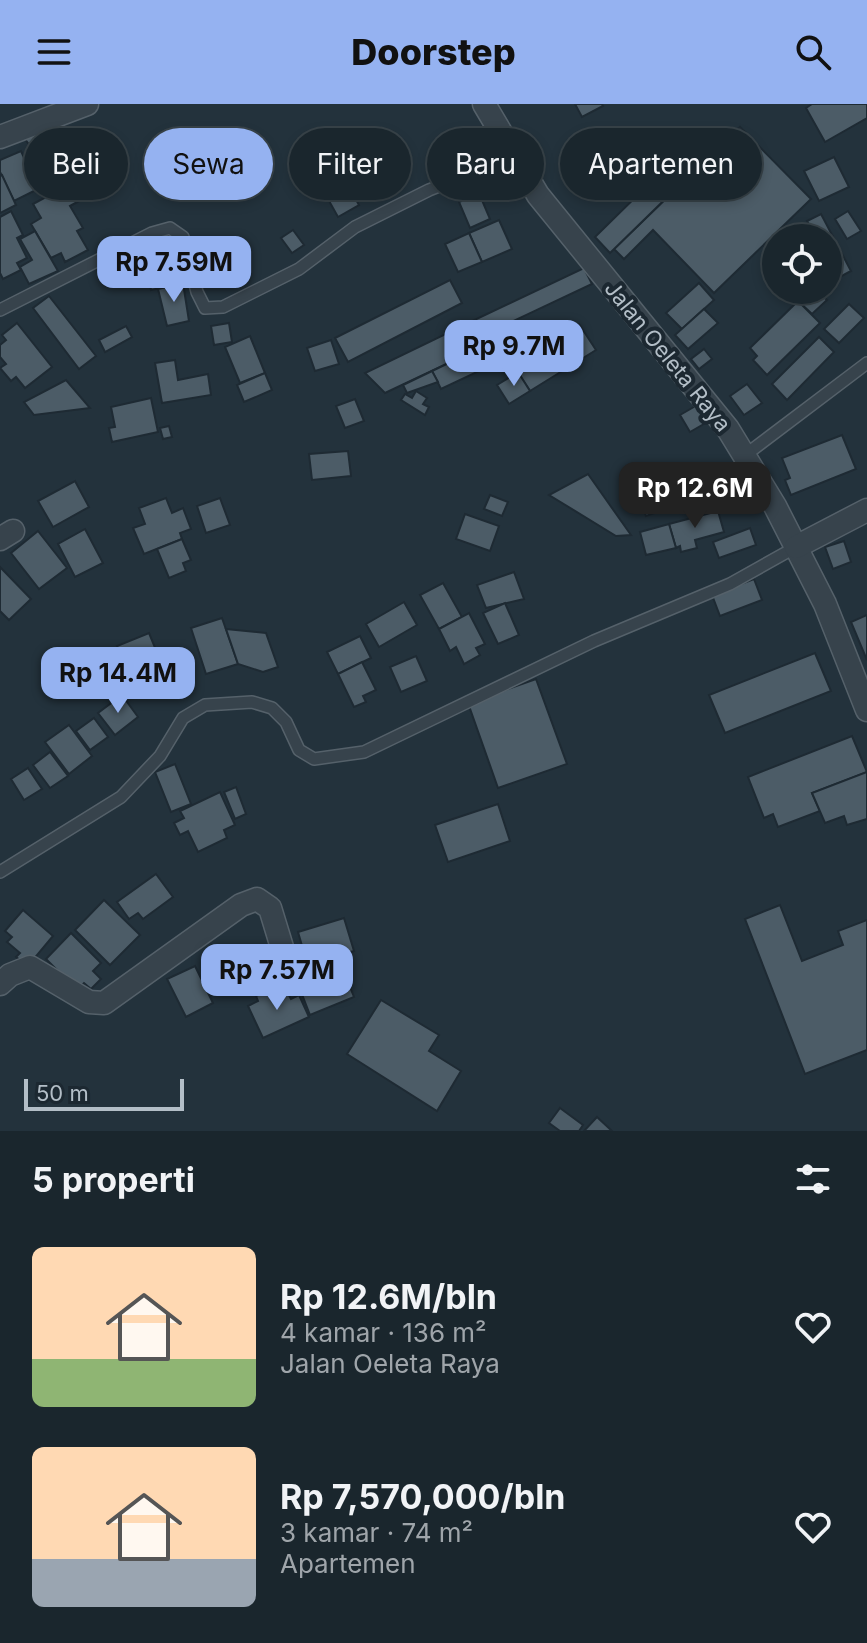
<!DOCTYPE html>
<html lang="id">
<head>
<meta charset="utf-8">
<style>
  :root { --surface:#1a262d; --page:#273239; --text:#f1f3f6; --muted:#9fa5aa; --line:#384349; --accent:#95b2f1 }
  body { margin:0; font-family:Inter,sans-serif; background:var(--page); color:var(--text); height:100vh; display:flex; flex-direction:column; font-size:30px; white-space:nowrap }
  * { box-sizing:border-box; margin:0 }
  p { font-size:26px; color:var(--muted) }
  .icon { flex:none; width:44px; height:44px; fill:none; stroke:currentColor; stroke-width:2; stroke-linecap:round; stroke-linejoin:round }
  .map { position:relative; height:1027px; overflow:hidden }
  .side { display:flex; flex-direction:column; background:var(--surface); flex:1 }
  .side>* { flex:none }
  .top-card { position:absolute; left:24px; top:24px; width:820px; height:72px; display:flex; gap:16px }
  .tools { position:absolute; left:762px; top:120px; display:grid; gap:16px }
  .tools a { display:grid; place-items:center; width:80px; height:80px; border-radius:50%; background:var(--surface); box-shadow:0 4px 12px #0003,0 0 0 2px var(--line); font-size:40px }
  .scale { position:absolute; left:24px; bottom:20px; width:160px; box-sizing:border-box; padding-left:8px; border:4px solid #b3bec7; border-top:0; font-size:22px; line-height:28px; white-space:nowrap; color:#b3bec7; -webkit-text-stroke:6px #1c2831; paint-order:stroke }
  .price { position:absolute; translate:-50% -68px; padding:0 18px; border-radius:16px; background:var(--accent); color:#111; font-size:26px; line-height:52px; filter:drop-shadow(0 2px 4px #0008) }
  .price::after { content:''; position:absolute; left:50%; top:48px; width:24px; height:18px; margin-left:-12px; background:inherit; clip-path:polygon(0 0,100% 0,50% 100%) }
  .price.selected { background:#222; color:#fff }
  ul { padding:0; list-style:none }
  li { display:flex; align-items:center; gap:24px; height:200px; padding:0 32px }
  li span { display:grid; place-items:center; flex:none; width:224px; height:160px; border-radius:12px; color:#555 }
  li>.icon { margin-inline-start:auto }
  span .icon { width:96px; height:96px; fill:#fffc; stroke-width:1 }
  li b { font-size:34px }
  h2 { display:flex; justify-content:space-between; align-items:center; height:96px; padding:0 32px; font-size:34px }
  .pill { padding:0 28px; border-radius:36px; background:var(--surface); box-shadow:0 4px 12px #0003,0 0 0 2px var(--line); font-size:28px; line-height:72px }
  .pill.selected { background:var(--accent); color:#111 }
  header { display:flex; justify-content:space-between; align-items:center; height:104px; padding:0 32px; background:var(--accent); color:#111; font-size:36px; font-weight:800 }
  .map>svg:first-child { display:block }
  .building { fill:#4c5c67; stroke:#1e2a33; stroke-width:2 }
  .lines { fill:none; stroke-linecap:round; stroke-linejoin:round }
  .lane-casing { stroke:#55616a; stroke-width:14 }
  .street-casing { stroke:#55616a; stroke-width:25 }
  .lane { stroke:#37434c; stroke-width:11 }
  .street { stroke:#37434c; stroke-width:22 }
  .labels { text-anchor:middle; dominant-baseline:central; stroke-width:8; stroke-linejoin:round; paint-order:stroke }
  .street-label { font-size:22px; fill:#b3bec7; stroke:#1c2831 }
</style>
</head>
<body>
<header><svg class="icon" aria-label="menu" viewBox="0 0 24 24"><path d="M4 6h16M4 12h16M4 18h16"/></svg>Doorstep<svg class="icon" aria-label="search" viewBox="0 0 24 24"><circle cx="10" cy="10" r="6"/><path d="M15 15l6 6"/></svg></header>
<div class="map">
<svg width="867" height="1027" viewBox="0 0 867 1027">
  <rect width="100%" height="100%" fill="#23323c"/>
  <g class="building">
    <polygon points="575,0 602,0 603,2 582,13"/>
    <polygon points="812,0 867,0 867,14 825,38 806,4"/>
    <polygon points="43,21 81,69 63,83 24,34"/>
    <polygon points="740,23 811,95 714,189 653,126 624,155 614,145"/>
    <polygon points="663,35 694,67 610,149 595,133 654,75 638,59"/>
    <polygon points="21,47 38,85 14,97 0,68 0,56"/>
    <polygon points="834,53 849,83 819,97 804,67"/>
    <polygon points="340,67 359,101 338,113 319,79"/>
    <polygon points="501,67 508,82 481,94 474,79"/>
    <polygon points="2,71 16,101 0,109 0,72"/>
    <polygon points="83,73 92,90 70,102 83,124 77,127 88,146 65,158 61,149 51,154 31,120 41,114 33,100"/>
    <polygon points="479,89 490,115 470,124 459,98"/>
    <polygon points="11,107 23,131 17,134 27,154 17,159 21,166 3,175 0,169 0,113"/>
    <polygon points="848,107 861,127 847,135 835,115"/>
    <polygon points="821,110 851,167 838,174 828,156 828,134 817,134 807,117"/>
    <polygon points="499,116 512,145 482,158 469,129"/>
    <polygon points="293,126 304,141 292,149 281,134"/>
    <polygon points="35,127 58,167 29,180 20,163 32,156 20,135"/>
    <polygon points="469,129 482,158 458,168 445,140"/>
    <polygon points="175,144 183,179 151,186 143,152"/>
    <polygon points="584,164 592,180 475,235 468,219"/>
    <polygon points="450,176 462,199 348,258 335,234"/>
    <polygon points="183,179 189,217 167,222 158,185"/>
    <polygon points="699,179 714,196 682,225 666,209"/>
    <polygon points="809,186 817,186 827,196 812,210 798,197"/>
    <polygon points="49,192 96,252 79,265 33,204"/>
    <polygon points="798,197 820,219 767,271 753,256 757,252 750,244"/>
    <polygon points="849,200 864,214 839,239 824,225"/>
    <polygon points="704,205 718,219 688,245 675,231"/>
    <polygon points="17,219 52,263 25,284 16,273 11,277 0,264 6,260 0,253 0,241 6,236 2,231"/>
    <polygon points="229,219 232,238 214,241 211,222"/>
    <polygon points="579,220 596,246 530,287 513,261"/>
    <polygon points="126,222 132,233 105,248 99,236"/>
    <polygon points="460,223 472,248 385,289 365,269"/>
    <polygon points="250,232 265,269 240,279 225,243"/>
    <polygon points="503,233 511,252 441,285 432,267"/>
    <polygon points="819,233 834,248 787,296 772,280"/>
    <polygon points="331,236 339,260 315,267 307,244"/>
    <polygon points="704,245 712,255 699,265 691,255"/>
    <polygon points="175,256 178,276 208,270 211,291 162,299 155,259"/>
    <polygon points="432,267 438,278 407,289 403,281"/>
    <polygon points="518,268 530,287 509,300 497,281"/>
    <polygon points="265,269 272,286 244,298 237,281"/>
    <polygon points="66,276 90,304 34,311 24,298"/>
    <polygon points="747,280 762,299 744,311 730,292"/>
    <polygon points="416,287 427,294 423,300 429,303 425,311 401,296 405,290 412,294"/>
    <polygon points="151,294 158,328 112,338 109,324 115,323 111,303"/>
    <polygon points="355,295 364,317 345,324 336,302"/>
    <polygon points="699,300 709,317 690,328 680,311"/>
    <polygon points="169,322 172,333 163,335 160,324"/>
    <polygon points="842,331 856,365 791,391 785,376 790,374 782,354"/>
    <polygon points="348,347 351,372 312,376 309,350"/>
    <polygon points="676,365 688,397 646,412 634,380"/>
    <polygon points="588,370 631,431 616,432 549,391"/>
    <polygon points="75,377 89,403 53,423 38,397"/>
    <polygon points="490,391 508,398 502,412 484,405"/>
    <polygon points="166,394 172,409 183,404 191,425 180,429 182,435 144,450 133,424 145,420 139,404"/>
    <polygon points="220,394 230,421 206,429 197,402"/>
    <polygon points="718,407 724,428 695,436 697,444 681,448 680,442 676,444 669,420"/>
    <polygon points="465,410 499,422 490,447 456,435"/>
    <polygon points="669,420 676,444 646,451 640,428"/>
    <polygon points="750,424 756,441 719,454 713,438"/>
    <polygon points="85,425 103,459 75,473 58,440"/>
    <polygon points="38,427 67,464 39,485 11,449"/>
    <polygon points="182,435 191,456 183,459 186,467 169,474 157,445"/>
    <polygon points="844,437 851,458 833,465 825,443"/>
    <polygon points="0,463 31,495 9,516 0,507"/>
    <polygon points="514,468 524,495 486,504 477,481"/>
    <polygon points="754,475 762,496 720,512 712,491"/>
    <polygon points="443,479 462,513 439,525 420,491"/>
    <polygon points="404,498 417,521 379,543 366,520"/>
    <polygon points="505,499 519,531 498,540 483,509"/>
    <polygon points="469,509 485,540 476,544 480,551 464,560 456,543 450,547 439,525"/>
    <polygon points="867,511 867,556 851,518"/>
    <polygon points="222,514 238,560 206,570 191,524"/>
    <polygon points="226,525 266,529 278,563 263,568 238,560"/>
    <polygon points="149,529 156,546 124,559 117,542"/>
    <polygon points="360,532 371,554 338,570 327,548"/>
    <polygon points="815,549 831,587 725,629 709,591"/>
    <polygon points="416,552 427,577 401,588 390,563"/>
    <polygon points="362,558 376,586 363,592 366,598 354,603 338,570"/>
    <polygon points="536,575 567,660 498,684 468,599"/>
    <polygon points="122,591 138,613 115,631 98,609"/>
    <polygon points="94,614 108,633 90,646 76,627"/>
    <polygon points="69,621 92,652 69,670 45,638"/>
    <polygon points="852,632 867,668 812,689 820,707 778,723 773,710 764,714 748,673"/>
    <polygon points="50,648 68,672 50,684 33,661"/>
    <polygon points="175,660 191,700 171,708 155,668"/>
    <polygon points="28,664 42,685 24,696 11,675"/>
    <polygon points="867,668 867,715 847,721 844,712 825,719 812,689"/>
    <polygon points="236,683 246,710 235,715 224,688"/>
    <polygon points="220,688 235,721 224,726 227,734 198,748 188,727 180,731 174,719 184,714 180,707"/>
    <polygon points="498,700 510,737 448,758 435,721"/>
    <polygon points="156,770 173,793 143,815 138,809 129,815 117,798"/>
    <polygon points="104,796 140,831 110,861 75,826"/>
    <polygon points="780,801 802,857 843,841 838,827 867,816 867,946 805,970 745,815"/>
    <polygon points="23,806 53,832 28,862 16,853 20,849 7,838 12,833 5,827"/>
    <polygon points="344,814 354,847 341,851 342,856 309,866 298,828"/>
    <polygon points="71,829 101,859 93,867 101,875 91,885 84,879 77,886 46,855"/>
    <polygon points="195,862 213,899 186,913 167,875"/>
    <polygon points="342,863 354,893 310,911 298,880"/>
    <polygon points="273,884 275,891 286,886 291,895 299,891 309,913 263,934 248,902 258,897 256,892"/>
    <polygon points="381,896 439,931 429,947 461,967 437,1007 347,950"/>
    <polygon points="560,1004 583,1021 579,1027 560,1027 549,1019"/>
    <polygon points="597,1013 612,1027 584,1027"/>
  </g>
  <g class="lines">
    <defs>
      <g id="lane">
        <polyline points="0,206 152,129 170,124 183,133 197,188 205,204 223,203 299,165 355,123 429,86 516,52"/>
        <polyline points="744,352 867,259"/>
        <polyline points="0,768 121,693 160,652 183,614 205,601 252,598 272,604 286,618 299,646 314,655 364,648 594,537 730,480 796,443"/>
      </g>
      <g id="street">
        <polyline points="484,0 538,91 728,325 775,402 825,500 867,606"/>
        <polyline points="0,33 87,0"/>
        <polyline points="0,435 13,427"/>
        <polyline points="796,443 867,406"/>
        <polyline points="0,880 10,871 30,863 89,898 104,899 241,801 257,795 270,804 288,863"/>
      </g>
    </defs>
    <use href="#lane" class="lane-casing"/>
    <use href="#street" class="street-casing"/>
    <use href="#lane" class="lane"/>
    <use href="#street" class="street"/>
  </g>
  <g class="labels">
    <g class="street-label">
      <text transform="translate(668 252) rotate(51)">Jalan Oeleta Raya</text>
    </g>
  </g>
</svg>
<div class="tools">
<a><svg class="icon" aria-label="locate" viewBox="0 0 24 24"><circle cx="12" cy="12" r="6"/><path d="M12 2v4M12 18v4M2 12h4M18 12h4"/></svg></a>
</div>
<div class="scale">50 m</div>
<b class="price" style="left:174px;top:200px">Rp 7.59M</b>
<b class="price" style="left:514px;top:284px">Rp 9.7M</b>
<b class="price selected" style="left:695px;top:426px">Rp 12.6M</b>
<b class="price" style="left:118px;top:611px">Rp 14.4M</b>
<b class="price" style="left:277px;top:908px">Rp 7.57M</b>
<div class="top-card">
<a class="pill">Beli</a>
<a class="pill selected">Sewa</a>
<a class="pill">Filter</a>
<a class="pill">Baru</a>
<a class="pill">Apartemen</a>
</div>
</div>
<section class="side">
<h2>5 properti<svg class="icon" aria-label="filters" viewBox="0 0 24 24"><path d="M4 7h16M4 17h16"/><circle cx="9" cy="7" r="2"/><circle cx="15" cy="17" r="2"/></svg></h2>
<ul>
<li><span style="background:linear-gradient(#ffd9b3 70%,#8fb573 0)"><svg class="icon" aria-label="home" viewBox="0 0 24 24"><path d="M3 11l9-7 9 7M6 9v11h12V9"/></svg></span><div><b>Rp 12.6M/bln</b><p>4 kamar · 136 m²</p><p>Jalan Oeleta Raya</p></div><svg class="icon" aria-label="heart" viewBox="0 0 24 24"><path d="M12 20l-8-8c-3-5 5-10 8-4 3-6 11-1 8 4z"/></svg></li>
<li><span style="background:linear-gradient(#ffd9b3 70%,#9aa5b1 0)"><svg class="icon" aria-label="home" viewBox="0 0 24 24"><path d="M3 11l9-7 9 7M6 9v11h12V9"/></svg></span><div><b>Rp 7,570,000/bln</b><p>3 kamar · 74 m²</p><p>Apartemen</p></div><svg class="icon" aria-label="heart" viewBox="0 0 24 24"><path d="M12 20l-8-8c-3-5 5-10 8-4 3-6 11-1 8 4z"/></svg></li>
</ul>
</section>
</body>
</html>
